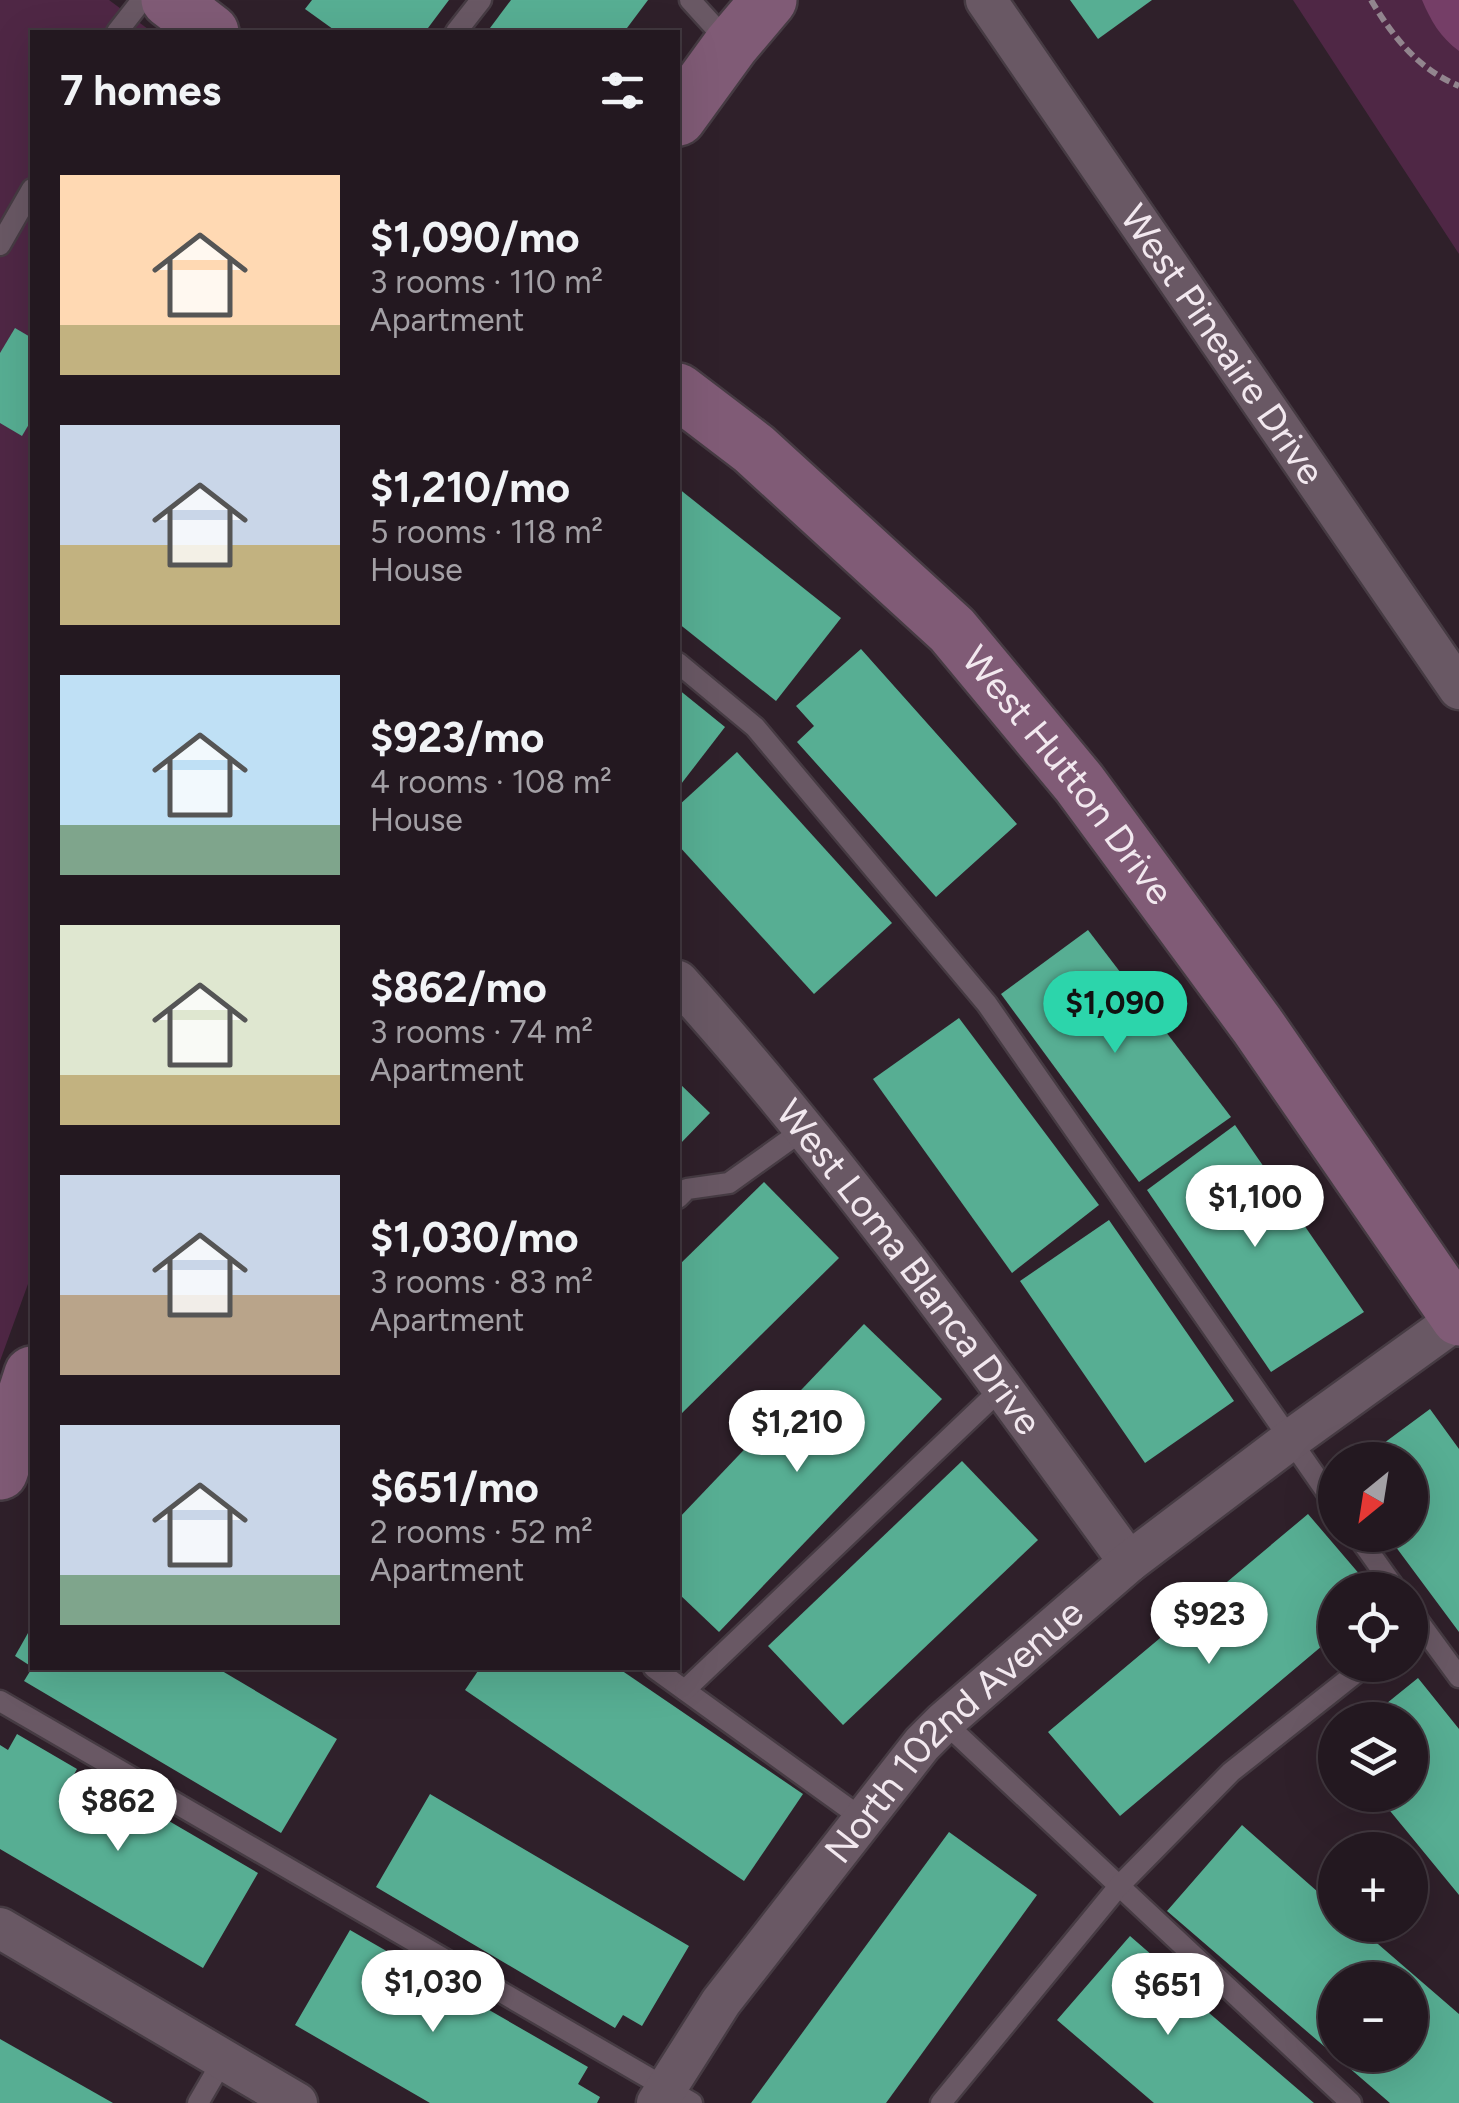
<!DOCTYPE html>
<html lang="en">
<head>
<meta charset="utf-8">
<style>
  :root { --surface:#231820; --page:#2f252d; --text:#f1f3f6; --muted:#a3a0a5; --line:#40373e; --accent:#2cd5ab }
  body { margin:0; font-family:Figtree,sans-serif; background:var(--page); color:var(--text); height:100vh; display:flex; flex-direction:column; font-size:38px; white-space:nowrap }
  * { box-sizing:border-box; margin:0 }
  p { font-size:32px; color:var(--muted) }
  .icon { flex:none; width:55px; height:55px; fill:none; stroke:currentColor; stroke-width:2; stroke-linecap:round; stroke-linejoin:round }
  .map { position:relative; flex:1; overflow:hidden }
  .details { position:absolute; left:30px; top:30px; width:650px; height:1640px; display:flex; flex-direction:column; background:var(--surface); border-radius:0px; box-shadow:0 10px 40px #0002,0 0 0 2px var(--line) }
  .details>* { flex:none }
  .needle { width:65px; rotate:210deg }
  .buttons { position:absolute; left:1318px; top:1442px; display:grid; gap:20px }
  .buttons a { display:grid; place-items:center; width:110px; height:110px; border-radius:50%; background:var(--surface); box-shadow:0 10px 40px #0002,0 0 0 2px var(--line); font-size:50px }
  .price { position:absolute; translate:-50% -85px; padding:0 22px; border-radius:35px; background:#fff; color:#222; font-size:32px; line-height:65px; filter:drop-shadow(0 2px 5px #0008) }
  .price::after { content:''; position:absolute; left:50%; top:60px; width:30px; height:22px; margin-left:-15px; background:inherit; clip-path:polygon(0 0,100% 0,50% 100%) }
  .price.active { background:var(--accent); color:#111 }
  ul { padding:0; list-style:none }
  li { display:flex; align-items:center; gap:30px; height:250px; padding:0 30px }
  li span { display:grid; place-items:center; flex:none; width:280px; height:200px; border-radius:0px; color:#555 }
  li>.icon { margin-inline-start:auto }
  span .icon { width:120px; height:120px; fill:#fffc; stroke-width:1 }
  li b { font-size:42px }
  h2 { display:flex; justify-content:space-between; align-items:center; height:120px; padding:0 30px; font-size:42px }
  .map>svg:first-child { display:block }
  .green { fill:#4f2745 }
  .water { fill:#753e67 }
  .building { fill:#57ae93; fill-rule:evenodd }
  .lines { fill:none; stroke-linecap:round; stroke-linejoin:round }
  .lane-casing { stroke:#463b43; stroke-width:25 }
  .street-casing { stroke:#463b43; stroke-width:45 }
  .secondary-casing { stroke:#463b43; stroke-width:60 }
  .path { stroke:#92858e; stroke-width:6; stroke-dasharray:10 5; stroke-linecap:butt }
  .lane { stroke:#695864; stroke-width:20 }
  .street { stroke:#695864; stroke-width:40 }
  .secondary { stroke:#805b76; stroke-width:55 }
  .labels { text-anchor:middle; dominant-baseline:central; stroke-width:10; stroke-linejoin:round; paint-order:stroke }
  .street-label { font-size:38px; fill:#f2e8ef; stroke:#2f202a }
</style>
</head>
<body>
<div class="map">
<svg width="1459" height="2103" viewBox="0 0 1459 2103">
  <rect width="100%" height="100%" fill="#2f202a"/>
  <g class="green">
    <polygon points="0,0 109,0 152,32 32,32 32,1273 0,1361"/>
    <polygon points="1293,0 1459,0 1459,254"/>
  </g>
  <path class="water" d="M 1422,0 L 1459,0 L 1459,51 C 1440,37 1431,21 1422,0 Z"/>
  <g class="building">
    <polygon points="312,0 449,0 425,32 337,32 305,9"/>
    <polygon points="511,0 648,0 624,32 487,32"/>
    <polygon points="1070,0 1152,0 1098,39"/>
    <polygon points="15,328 32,338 32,419 22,436 0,423 0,353"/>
    <polygon points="678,488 841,618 776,701 678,623"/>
    <polygon points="861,649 1017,824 936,897 797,742 814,726 796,706"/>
    <polygon points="678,689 725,727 678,788"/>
    <polygon points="737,752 892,923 814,994 678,845 678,806"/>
    <polygon points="1088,930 1231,1117 1139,1182 1001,994"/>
    <polygon points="959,1018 1099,1205 1012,1273 873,1079"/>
    <polygon points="678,1082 710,1113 678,1146"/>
    <polygon points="1235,1125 1364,1312 1271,1372 1147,1190"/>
    <polygon points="764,1182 839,1258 678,1417 678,1266"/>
    <polygon points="1109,1220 1234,1401 1145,1463 1020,1281"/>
    <polygon points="864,1324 942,1399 719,1632 678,1593 678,1519"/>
    <polygon points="1430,1409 1459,1449 1459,1632 1387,1535 1410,1535 1410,1460 1361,1460"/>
    <polygon points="962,1461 1038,1540 843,1725 768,1646"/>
    <polygon points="1308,1514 1373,1590 1335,1590 1335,1635 1120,1816 1048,1732"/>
    <polygon points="32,1626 32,1667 15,1656"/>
    <polygon points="32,1668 217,1668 337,1739 281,1833 24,1681"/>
    <polygon points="480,1668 618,1668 803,1794 744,1881 465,1690"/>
    <polygon points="1418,1678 1459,1729 1459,1895 1377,1795 1410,1795 1410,1720 1366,1720"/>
    <polygon points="17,1734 77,1769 68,1785 92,1799 102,1782 258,1873 203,1968 0,1849 0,1745 8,1750"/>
    <polygon points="430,1794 689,1946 642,2026 623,2015 615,2028 376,1887"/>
    <path d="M 1242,1825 L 1335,1907 L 1335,1925 L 1356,1925 L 1459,2014 L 1459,2103 L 1390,2103 L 1167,1911 ZM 1335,1980 L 1410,1980 L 1410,2055 L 1335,2055 Z"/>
    <polygon points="949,1832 1037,1895 886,2103 751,2103"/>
    <polygon points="350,1930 588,2067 578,2084 600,2097 597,2103 430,2103 295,2025"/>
    <polygon points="1130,1936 1191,1989 1187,1994 1314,2103 1154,2103 1057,2020"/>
    <polygon points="0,2039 113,2103 0,2103"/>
  </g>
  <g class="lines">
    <defs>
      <g id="lane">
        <polyline points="690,0 729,43"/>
        <polyline points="117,32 142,0"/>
        <polyline points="456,32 481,0"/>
        <polyline points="0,245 32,189"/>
        <polyline points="678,663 755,727 987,1004 1335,1504"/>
        <polyline points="678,1198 687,1189 729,1183 803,1130"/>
        <polyline points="1357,1535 1396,1590"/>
        <polyline points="1410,1610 1459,1677"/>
        <polyline points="654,1668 863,1819"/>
        <polyline points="685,1690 1002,1388"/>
        <polyline points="0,1701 692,2103"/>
        <polyline points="944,1722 1351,2103"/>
        <polyline points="198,2103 223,2060"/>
        <polyline points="941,2103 1119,1886 1231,1772 1366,1665"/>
      </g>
      <g id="street">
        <path id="s1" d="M 986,0 L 1459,689"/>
        <path id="s2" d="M 678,981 C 842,1163 985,1364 1129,1562"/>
        <polyline points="0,1928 297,2103"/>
        <path id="s3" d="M 657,2103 L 721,2002 L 922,1744 L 944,1722 L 1129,1562 L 1290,1440 L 1459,1318"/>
      </g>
      <g id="secondary">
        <polyline points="169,0 211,32"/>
        <polyline points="678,118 731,45 769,0"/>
        <path id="s4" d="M 678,391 L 754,449 L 952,630 L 1079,783 L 1257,1025 L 1459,1318"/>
        <polyline points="0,1472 32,1374"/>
      </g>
    </defs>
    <use href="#lane" class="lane-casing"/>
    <use href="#street" class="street-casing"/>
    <use href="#secondary" class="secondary-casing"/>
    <path class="path" d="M 1371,0 C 1393,37 1418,69 1459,86"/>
    <use href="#lane" class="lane"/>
    <use href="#street" class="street"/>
    <use href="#secondary" class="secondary"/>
  </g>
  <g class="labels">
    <g class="street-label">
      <text stroke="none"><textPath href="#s1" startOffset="418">West Pineaire Drive</textPath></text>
      <text stroke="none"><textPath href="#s4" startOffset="550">West Hutton Drive</textPath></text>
      <text stroke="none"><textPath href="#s2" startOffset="368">West Loma Blanca Drive</textPath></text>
      <text stroke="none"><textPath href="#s3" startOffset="478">North 102nd Avenue</textPath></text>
    </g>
  </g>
</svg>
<div class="buttons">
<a><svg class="needle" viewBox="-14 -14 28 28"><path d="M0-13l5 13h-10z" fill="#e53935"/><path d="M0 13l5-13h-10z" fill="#a3a0a5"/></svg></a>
<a><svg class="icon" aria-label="locate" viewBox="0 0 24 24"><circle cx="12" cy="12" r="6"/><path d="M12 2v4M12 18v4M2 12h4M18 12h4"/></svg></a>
<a><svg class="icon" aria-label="layers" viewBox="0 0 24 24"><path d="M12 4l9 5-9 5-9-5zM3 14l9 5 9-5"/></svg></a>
<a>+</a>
<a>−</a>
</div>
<b class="price active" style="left:1115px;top:1056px">$1,090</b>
<b class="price" style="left:1255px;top:1250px">$1,100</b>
<b class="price" style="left:797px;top:1475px">$1,210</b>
<b class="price" style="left:1209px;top:1667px">$923</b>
<b class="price" style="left:118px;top:1854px">$862</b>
<b class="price" style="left:433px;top:2035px">$1,030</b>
<b class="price" style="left:1168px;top:2038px">$651</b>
<section class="details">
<h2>7 homes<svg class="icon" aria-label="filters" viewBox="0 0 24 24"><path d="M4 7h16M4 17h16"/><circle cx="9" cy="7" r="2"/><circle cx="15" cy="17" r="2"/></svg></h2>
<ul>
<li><span style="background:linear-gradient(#ffd9b3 75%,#c2b280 0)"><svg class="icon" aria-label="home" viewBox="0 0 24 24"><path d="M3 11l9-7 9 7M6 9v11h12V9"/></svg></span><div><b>$1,090/mo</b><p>3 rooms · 110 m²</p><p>Apartment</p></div></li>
<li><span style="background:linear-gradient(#c9d6e8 60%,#c2b280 0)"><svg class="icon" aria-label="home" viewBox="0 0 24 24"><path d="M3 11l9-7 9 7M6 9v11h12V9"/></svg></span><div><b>$1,210/mo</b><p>5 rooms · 118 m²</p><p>House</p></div></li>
<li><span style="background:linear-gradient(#bfe0f5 75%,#7fa58c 0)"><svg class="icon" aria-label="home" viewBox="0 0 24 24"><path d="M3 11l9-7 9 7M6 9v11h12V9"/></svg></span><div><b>$923/mo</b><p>4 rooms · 108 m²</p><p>House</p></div></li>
<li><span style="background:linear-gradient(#dfe7d0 75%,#c2b280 0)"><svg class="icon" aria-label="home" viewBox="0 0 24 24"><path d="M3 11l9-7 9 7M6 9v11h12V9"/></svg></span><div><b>$862/mo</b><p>3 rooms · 74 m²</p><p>Apartment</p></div></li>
<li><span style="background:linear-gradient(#c9d6e8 60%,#b9a48a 0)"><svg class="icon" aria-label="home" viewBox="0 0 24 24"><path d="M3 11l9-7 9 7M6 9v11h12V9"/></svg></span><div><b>$1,030/mo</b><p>3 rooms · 83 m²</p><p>Apartment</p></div></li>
<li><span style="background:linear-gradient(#c9d6e8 75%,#7fa58c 0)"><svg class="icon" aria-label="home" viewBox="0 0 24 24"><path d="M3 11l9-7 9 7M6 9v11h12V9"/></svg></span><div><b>$651/mo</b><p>2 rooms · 52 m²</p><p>Apartment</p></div></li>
</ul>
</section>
</div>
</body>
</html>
